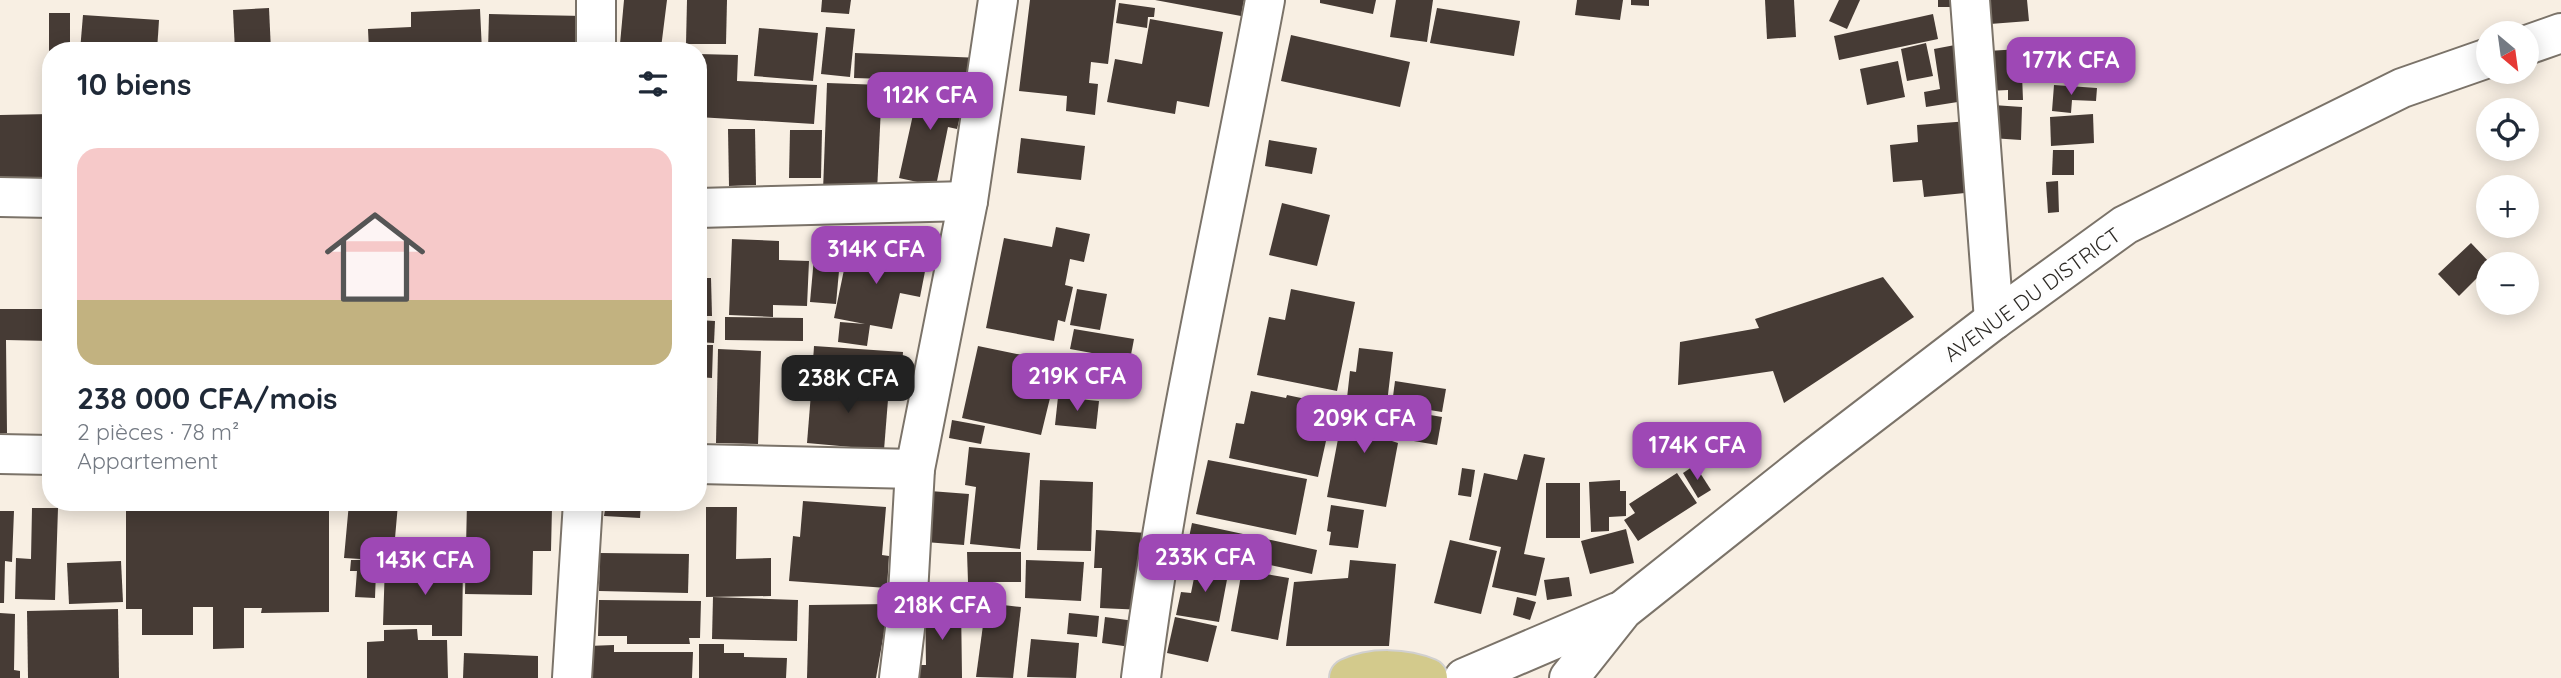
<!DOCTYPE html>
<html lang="fr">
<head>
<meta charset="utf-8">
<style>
  :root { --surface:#fff; --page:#f6f6f7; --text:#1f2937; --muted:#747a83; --line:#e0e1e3; --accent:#9e48b5 }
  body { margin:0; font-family:Quicksand,sans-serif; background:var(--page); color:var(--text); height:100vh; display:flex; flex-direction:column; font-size:26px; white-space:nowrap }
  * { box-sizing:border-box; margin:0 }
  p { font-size:23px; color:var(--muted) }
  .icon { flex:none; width:38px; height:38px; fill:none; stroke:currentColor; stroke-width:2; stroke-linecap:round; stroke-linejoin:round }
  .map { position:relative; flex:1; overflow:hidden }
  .sheet { position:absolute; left:42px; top:42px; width:665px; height:469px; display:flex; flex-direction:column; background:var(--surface); border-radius:28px; box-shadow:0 4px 18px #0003 }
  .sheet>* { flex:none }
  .needle { width:46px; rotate:151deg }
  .controls { position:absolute; left:2476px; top:21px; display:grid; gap:14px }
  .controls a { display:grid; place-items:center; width:63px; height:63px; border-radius:50%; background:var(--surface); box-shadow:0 4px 18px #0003; font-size:35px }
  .price { position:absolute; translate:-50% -60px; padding:0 16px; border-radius:14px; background:var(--accent); color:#fff; font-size:23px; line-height:46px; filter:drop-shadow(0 2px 4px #0008) }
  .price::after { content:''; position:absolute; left:50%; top:42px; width:21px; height:16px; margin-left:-10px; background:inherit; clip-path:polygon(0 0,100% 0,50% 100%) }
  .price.current { background:#222; color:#fff }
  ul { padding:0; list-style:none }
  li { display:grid; align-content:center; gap:14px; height:371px; padding:0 35px }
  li+li { border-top:2px solid var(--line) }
  li span { display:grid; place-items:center; height:217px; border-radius:21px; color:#555 }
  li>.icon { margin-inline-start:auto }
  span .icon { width:126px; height:126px; fill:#fffc; stroke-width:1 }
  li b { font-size:30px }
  h2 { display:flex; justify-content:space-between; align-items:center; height:84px; padding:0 35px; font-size:30px }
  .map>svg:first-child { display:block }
  .building { fill:#463b35 }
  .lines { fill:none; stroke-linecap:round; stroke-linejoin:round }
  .minor-casing { stroke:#7b7369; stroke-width:42 }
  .major-casing { stroke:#d1d0cf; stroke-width:42 }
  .minor { stroke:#fff; stroke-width:38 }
  .major { stroke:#d3ca8c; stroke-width:38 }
  .labels { text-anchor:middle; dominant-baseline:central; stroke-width:7; stroke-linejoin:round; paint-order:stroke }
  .street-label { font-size:21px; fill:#2d2a25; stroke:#fefefe }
</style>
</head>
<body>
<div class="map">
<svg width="2561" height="678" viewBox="0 0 2561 678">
  <rect width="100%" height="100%" fill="#f8efe3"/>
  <g class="building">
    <polygon points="624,0 667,0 661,48 620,44"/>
    <polygon points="687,0 727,0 726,44 686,44"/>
    <polygon points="822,0 851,0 849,14 821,12"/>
    <polygon points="1030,0 1116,0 1108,64 1091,62 1089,83 1098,84 1095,115 1066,111 1067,96 1019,91"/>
    <polygon points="1155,0 1244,0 1241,16"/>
    <polygon points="1320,0 1376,0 1373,14 1320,3"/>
    <polygon points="1396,0 1433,0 1427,42 1390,37"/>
    <polygon points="1577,0 1623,0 1620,20 1575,15"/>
    <polygon points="1631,0 1649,0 1649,6 1631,5"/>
    <polygon points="1765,0 1794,0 1796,37 1767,39"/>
    <polygon points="1839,0 1860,0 1847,29 1829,21"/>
    <rect x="1938" y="0" width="16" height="7"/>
    <polygon points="1988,0 2027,0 2029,21 1990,24"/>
    <polygon points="1119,3 1155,8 1154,17 1148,17 1147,28 1116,23"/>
    <polygon points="269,8 271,51 235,51 233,10"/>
    <polygon points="1437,8 1520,21 1514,56 1430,43"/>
    <polygon points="480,9 482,51 369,51 368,29 411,27 411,12"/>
    <rect x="49" y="13" width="21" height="38"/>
    <polygon points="489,14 584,16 583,51 488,51"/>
    <polygon points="1933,14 1938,39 1839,60 1834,36"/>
    <polygon points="83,15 159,20 157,51 80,51"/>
    <polygon points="1150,19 1223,32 1209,107 1177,101 1175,114 1107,102 1115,59 1142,64"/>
    <polygon points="826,27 855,29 850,77 821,74"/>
    <polygon points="759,28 818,33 813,81 754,76"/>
    <polygon points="1291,35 1410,62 1400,107 1281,81"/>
    <polygon points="362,43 362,51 304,51 304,46"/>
    <polygon points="1926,43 1933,76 1907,81 1901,49"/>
    <polygon points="1955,45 1964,101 1926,107 1924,92 1940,89 1934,49"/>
    <polygon points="2021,49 2023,100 2008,100 2008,90 1987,91 1987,51"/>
    <polygon points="855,53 982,58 982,82 854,78"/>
    <polygon points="698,54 738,55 737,81 817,85 814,124 698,117"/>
    <polygon points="1898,61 1905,97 1867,105 1860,69"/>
    <polygon points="827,83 882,85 877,192 823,191"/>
    <polygon points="920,83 966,92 957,129 948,127 936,186 899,178"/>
    <polygon points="2054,85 2097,88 2096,101 2072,100 2071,113 2052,111"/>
    <polygon points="1993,105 2022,107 2021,140 1991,138"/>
    <polygon points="51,114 51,179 0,180 0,115"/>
    <polygon points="2093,114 2094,143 2051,146 2050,117"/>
    <polygon points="1969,121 1971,153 1962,154 1965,193 1924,197 1922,180 1893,182 1890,145 1918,142 1917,125"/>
    <polygon points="728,129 755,129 756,185 729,186"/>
    <polygon points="790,130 822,130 821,178 789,178"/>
    <polygon points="1021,138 1085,146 1081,180 1017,173"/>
    <polygon points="1269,140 1317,148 1312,174 1265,166"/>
    <polygon points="2053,150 2074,150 2074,175 2052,175"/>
    <polygon points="2058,181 2059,212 2048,213 2046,182"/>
    <polygon points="1282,203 1330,215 1317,266 1269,255"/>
    <polygon points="1056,227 1090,234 1084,262 1070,259 1065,285 1073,287 1065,322 1058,320 1054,341 986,328 1004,238 1052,247"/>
    <polygon points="816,236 842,238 836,304 810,302"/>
    <polygon points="851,236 929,251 920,297 900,293 892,329 870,325 867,346 838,342 840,322 865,324 834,318"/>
    <polygon points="732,239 779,241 779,260 809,261 807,306 773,305 773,317 729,315"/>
    <polygon points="2471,243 2491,264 2459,296 2438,274"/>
    <polygon points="48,257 51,257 51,303 47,303"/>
    <polygon points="1883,277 1914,317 1784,403 1773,371 1678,385 1680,342 1759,328 1755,319"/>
    <polygon points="698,278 711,278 712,316 698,316"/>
    <polygon points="1077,289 1107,294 1100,330 1070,325"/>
    <polygon points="1291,289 1355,302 1337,391 1257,375 1269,317 1285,320"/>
    <polygon points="0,309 51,309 51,341 6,340 7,433 0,433"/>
    <polygon points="725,317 803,318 803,341 725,340"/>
    <polygon points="698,320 715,321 714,343 698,342"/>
    <polygon points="1074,329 1134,339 1130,360 1070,349"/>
    <polygon points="698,345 713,345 712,378 698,377"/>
    <polygon points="814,346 903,352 901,382 812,376"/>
    <polygon points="978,346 1032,357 1024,393 1050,398 1041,435 962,418"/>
    <polygon points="1359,348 1393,352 1387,403 1347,398 1350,371 1356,372"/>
    <polygon points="718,349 761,351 758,444 716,443"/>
    <polygon points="1066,354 1108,361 1104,381 1062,373"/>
    <polygon points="812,381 889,387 884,450 807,443"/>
    <polygon points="1395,381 1446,389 1442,412 1392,404"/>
    <polygon points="1251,391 1286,398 1287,395 1334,405 1318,477 1229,458 1236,423 1244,424"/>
    <polygon points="1058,397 1099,401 1096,429 1055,425"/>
    <polygon points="1345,402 1398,411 1392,441 1398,443 1386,507 1327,497"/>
    <polygon points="1407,411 1442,417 1437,445 1402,439"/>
    <polygon points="952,420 985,426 981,444 949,438"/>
    <polygon points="969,447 1030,453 1020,549 970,544 976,487 965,485"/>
    <polygon points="1524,454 1545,458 1524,554 1545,558 1536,596 1492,587 1501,547 1469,540 1484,473 1517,480"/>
    <polygon points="1208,460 1307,479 1296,535 1196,514"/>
    <polygon points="1695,465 1711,490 1698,498 1683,473"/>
    <polygon points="1462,468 1475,470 1471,497 1458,495"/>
    <polygon points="1677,473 1697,503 1638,541 1624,520 1635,513 1629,504"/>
    <polygon points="1040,480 1093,482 1091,551 1037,550"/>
    <polygon points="1620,480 1620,491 1626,491 1626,516 1609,517 1609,531 1591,532 1589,482"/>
    <rect x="1546" y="483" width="34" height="55"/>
    <polygon points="930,491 969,494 964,545 925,542"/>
    <polygon points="803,501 886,507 882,555 889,556 887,588 789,581 793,536 800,537"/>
    <polygon points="126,502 329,502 329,612 261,613 262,608 244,608 244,648 213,649 213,607 193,607 193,635 142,635 142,609 126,609"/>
    <polygon points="372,502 398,504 393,561 344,558 349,503 372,506"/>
    <polygon points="467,502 513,502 513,506 552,507 551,551 533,551 532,595 465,594"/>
    <polygon points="606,502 641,502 640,518 604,516"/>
    <polygon points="1331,505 1364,510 1358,548 1329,545 1331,532 1327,531"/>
    <polygon points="706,507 737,507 736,559 771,558 771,596 706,597"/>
    <polygon points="32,508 58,508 55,600 15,599 16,558 31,559"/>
    <polygon points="0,511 14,511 12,562 5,561 4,603 0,603"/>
    <polygon points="1192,523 1317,550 1312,574 1187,547"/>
    <polygon points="1626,529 1634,563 1590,574 1581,541"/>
    <polygon points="1096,530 1148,533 1144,610 1100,608 1102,568 1094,568"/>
    <polygon points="1450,540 1497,551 1481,614 1434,603"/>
    <polygon points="967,552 1021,552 1021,582 968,582"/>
    <polygon points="600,553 689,554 688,593 599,591"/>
    <polygon points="351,560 372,560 371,571 376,571 375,598 355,597 357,571 350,571"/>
    <polygon points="1026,560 1084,562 1081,601 1025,598"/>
    <polygon points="1350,560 1396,564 1389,646 1286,646 1294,582 1348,578"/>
    <polygon points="121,561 123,602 69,604 67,563"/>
    <polygon points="385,563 463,564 462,636 432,636 432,625 383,625"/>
    <polygon points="1197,563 1229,569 1219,622 1176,615 1181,592 1191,593"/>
    <polygon points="1242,570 1289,578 1278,640 1231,631"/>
    <polygon points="1569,577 1572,596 1547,600 1544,580"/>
    <polygon points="713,597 798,600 797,641 712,639"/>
    <polygon points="1517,597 1536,602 1530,620 1513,615"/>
    <polygon points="599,600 701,601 700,638 689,638 690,644 627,644 627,636 598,636"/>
    <polygon points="925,602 961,602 962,678 912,678 912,665 926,665"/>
    <polygon points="986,603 1021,607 1013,678 976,677"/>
    <polygon points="889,604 876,678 807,678 809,605"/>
    <polygon points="118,609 119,678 28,678 27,611"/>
    <polygon points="0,613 15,614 14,670 20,671 20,678 0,678"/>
    <polygon points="1069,613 1099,616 1097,637 1067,634"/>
    <polygon points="1105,617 1142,622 1138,648 1102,643"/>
    <polygon points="1175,617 1217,626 1208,662 1167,653"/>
    <polygon points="417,629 418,640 447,640 448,678 367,678 367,642 384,641 384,630"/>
    <polygon points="1031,639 1079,643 1076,678 1027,677"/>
    <polygon points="699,644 724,644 724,653 744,653 744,657 787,658 786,678 699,678"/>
    <polygon points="614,645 614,652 693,652 692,678 588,678 588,646"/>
    <polygon points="464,653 538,656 538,678 463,678"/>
  </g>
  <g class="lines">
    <defs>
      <g id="minor">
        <polyline points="1970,0 1994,320"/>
        <polyline points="2527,45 2561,33"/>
        <polyline points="596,51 596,0"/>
        <polyline points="0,197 51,198"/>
        <polyline points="698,208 968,201"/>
        <polyline points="0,454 51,455"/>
        <polyline points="698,464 915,469"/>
        <polyline points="572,678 583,502"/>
        <polyline points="899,678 907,612 915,469 968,201 998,0"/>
        <path d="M 1141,678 C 1170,450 1223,226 1265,0"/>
        <polyline points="1464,678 1618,612"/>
        <polyline points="1569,678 1623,610 1814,458 1994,320 2125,225 2402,88 2488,58"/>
      </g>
      <path id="major" d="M 1349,678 C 1372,667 1405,668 1428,678"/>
    </defs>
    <use href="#minor" class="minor-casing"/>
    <use href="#major" class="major-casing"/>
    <use href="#minor" class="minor"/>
    <use href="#major" class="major"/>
  </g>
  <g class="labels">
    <g class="street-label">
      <text transform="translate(2032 294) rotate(-36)">AVENUE DU DISTRICT</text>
    </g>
  </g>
</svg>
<div class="controls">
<a><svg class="needle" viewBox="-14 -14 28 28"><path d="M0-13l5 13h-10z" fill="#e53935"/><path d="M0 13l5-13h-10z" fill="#747a83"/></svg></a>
<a><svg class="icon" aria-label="locate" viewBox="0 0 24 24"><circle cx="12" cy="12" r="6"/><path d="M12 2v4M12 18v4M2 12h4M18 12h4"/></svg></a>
<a>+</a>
<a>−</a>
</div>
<b class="price" style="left:2071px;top:97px">177K CFA</b>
<b class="price" style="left:930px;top:132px">112K CFA</b>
<b class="price" style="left:876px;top:286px">314K CFA</b>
<b class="price" style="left:1077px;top:413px">219K CFA</b>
<b class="price current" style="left:848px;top:415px">238K CFA</b>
<b class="price" style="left:1364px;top:455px">209K CFA</b>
<b class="price" style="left:1697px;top:482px">174K CFA</b>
<b class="price" style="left:1205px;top:594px">233K CFA</b>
<b class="price" style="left:425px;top:597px">143K CFA</b>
<b class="price" style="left:942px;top:642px">218K CFA</b>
<section class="sheet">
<h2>10 biens<svg class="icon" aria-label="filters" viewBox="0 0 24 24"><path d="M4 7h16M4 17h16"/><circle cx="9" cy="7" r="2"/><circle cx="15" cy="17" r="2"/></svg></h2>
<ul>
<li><span style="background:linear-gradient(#f6c9c9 70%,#c2b280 0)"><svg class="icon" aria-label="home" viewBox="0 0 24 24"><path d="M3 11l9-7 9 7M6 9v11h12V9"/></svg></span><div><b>238 000 CFA/mois</b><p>2 pièces · 78 m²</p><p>Appartement</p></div></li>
</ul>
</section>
</div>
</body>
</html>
